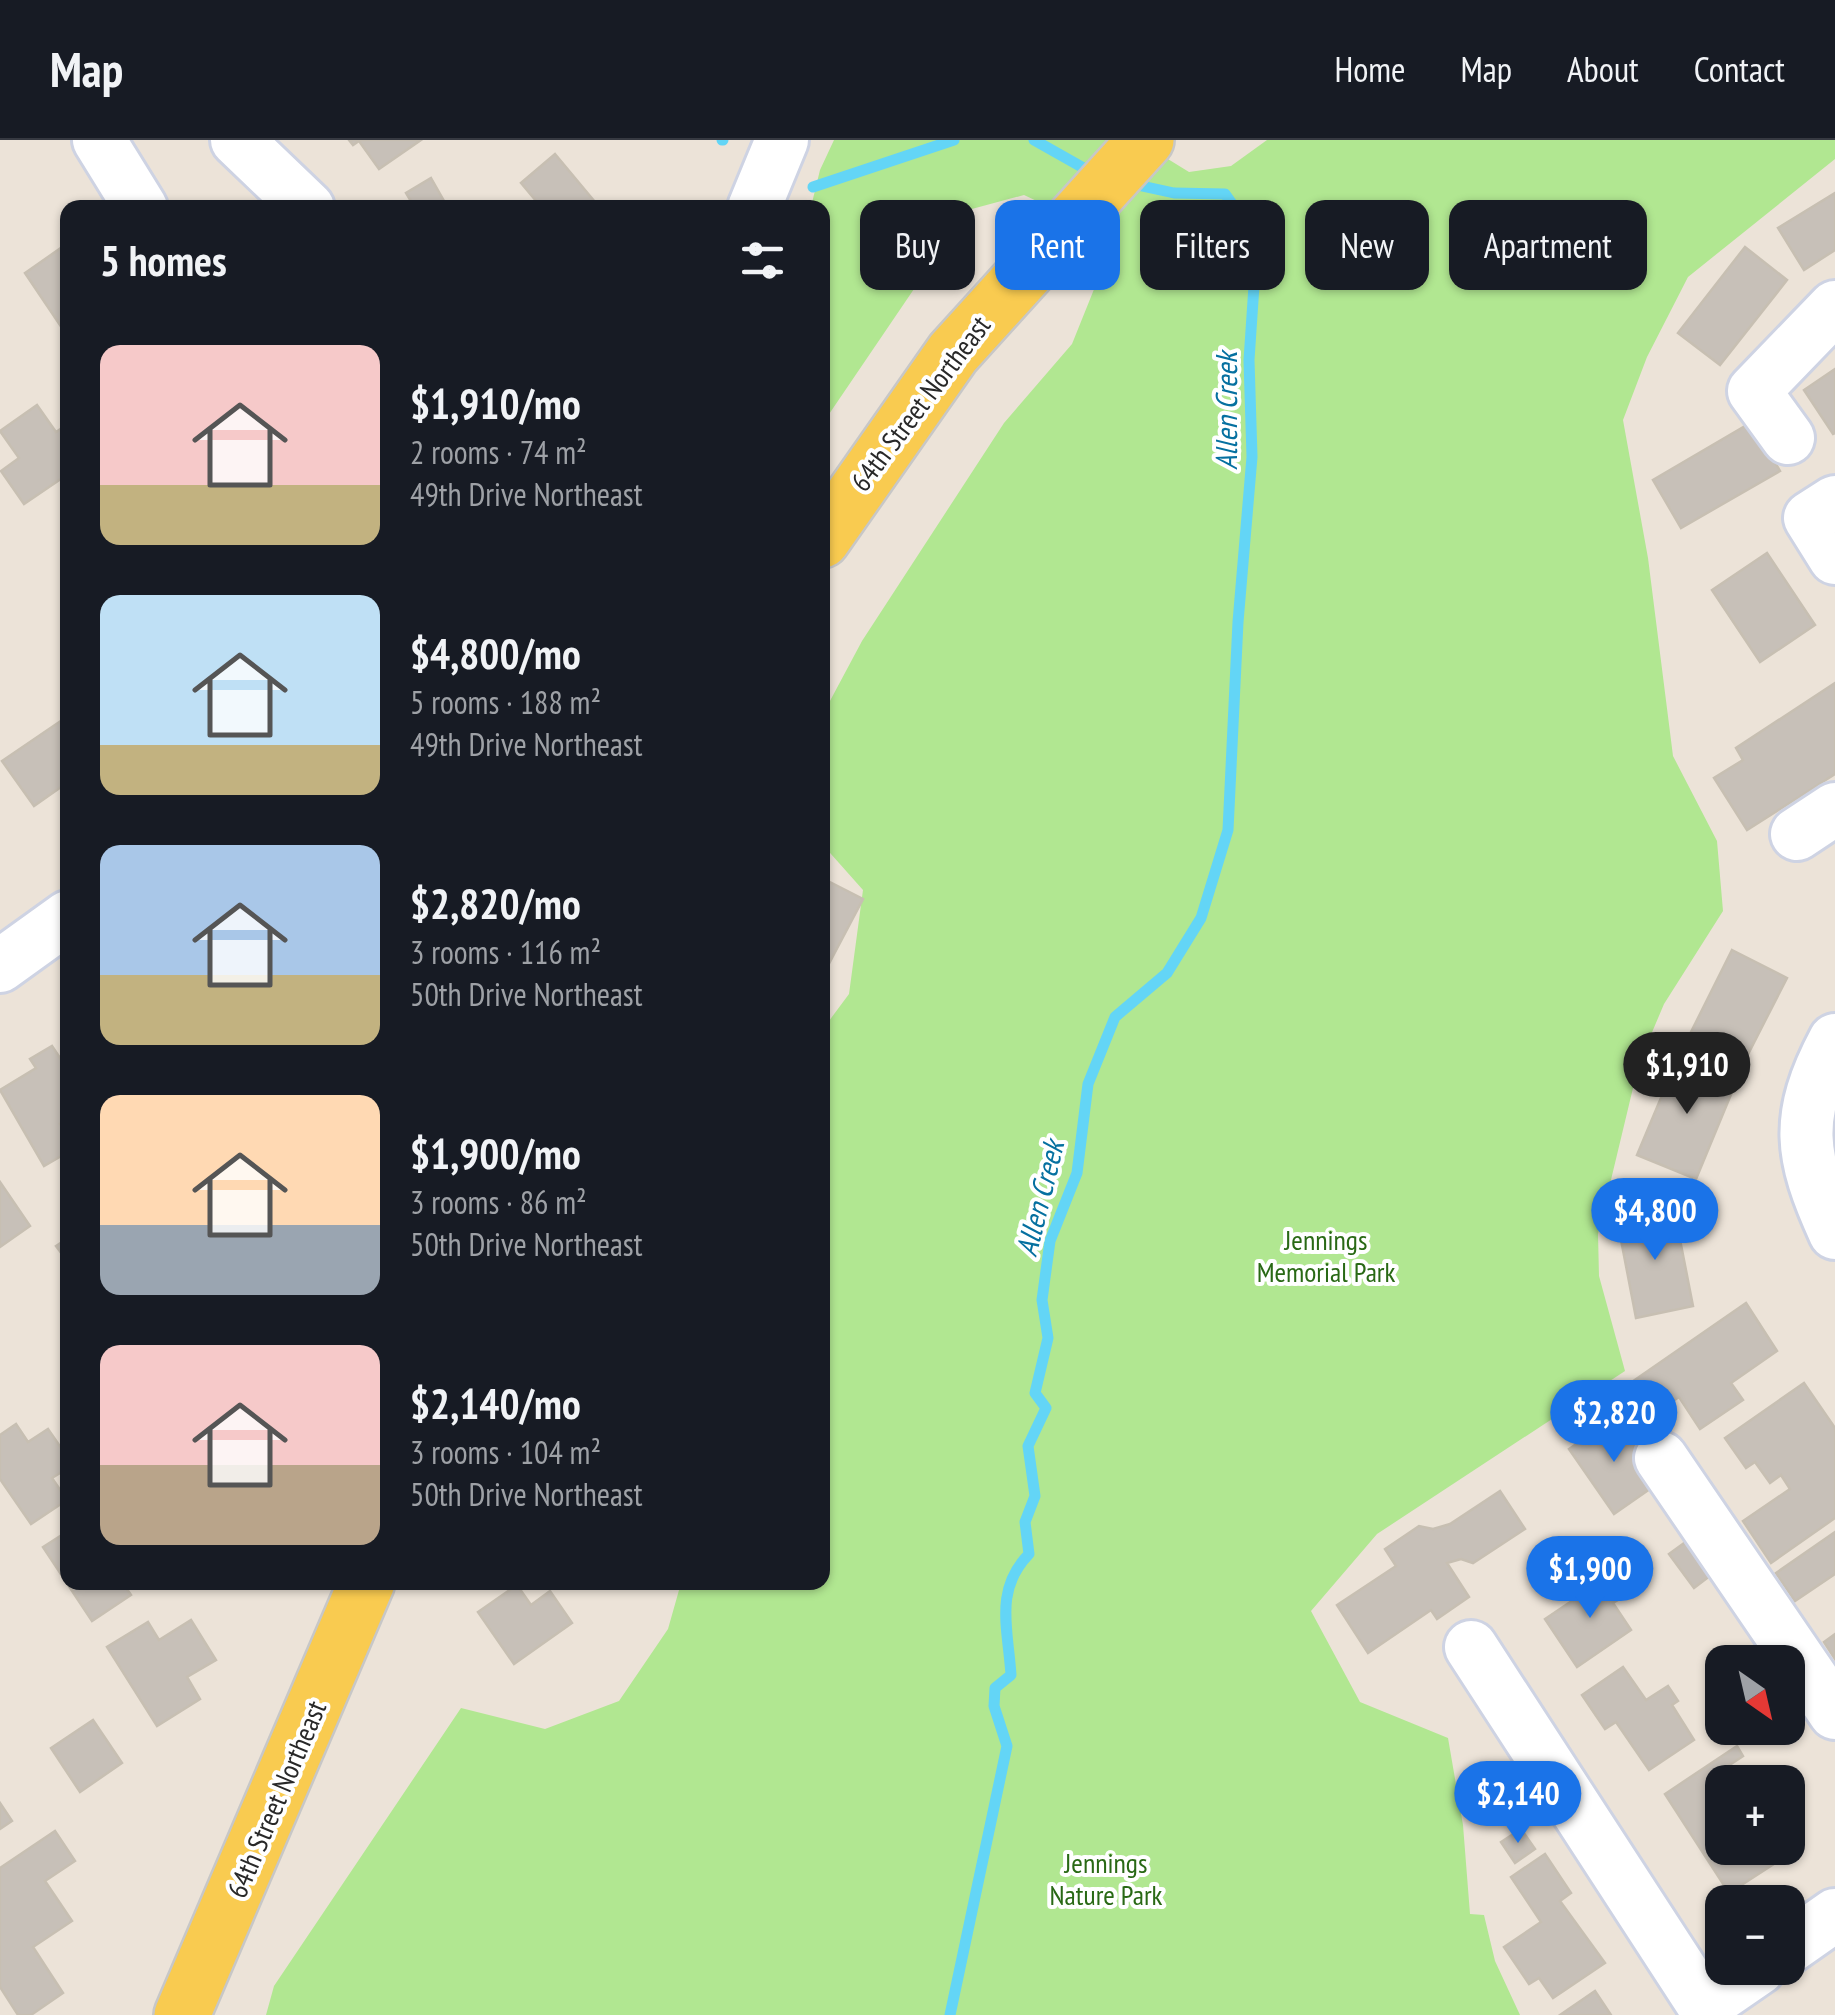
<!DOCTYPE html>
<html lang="en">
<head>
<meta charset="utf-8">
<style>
  :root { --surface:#171b24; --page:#242831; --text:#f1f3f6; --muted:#9ea1a6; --line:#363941; --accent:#1a73e8 }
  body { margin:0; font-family:"PT Sans Narrow",sans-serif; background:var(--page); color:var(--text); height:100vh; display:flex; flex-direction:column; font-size:38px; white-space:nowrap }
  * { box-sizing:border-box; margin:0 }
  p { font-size:32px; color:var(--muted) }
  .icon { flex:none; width:55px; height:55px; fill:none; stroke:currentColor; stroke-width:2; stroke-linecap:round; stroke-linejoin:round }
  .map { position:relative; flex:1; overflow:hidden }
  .panel { position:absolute; left:60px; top:60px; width:770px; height:1390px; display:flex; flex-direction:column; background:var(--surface); border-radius:20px; box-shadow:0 2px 8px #0004 }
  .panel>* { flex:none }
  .banner { position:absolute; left:860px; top:60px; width:825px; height:90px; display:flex; gap:20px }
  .needle { width:65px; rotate:146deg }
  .controls { position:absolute; left:1705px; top:1505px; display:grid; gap:20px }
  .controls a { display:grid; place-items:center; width:100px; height:100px; border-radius:20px; background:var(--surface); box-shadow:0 2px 8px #0004; font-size:50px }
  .price { position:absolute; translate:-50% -85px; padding:0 22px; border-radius:35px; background:var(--accent); color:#fff; font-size:32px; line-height:65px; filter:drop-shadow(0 2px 5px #0008) }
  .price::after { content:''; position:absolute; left:50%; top:60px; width:30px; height:22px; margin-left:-15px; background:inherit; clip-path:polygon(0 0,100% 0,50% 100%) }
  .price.current { background:#222; color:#fff }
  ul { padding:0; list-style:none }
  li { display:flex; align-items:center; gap:30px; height:250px; padding:0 40px }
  li span { display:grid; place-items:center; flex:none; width:280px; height:200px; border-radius:20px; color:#555 }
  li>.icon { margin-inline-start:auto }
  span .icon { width:120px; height:120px; fill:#fffc; stroke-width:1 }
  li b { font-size:42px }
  h2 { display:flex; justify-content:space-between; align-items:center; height:120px; padding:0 40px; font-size:42px }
  .chip { padding:0 35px; border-radius:20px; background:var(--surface); box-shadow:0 2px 8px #0004; font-size:35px; line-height:90px }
  .chip.current { background:var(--accent); color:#fff }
  header { display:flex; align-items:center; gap:60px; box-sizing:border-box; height:140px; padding:0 50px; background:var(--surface); border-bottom:2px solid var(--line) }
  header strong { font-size:48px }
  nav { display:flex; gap:55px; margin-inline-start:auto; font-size:35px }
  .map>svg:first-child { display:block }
  .green { fill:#b1e791 }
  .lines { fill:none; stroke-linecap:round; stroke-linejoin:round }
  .stream { stroke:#63d5f6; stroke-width:11 }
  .building { fill:#c7c0b8; stroke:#c7bfb2; stroke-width:2.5 }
  .minor-casing { stroke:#ced3e3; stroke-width:58 }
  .major-casing { stroke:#c7c7c7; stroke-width:60 }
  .minor { stroke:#fff; stroke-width:52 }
  .major { stroke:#f9cb50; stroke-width:55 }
  .labels { text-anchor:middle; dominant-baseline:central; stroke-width:8; stroke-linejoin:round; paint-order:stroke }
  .street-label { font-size:28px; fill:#282828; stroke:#fff }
  .park-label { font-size:28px; fill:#296915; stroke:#fff }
  .water-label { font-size:30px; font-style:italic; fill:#0570a0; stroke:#fff }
</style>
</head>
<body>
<header>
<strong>Map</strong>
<nav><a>Home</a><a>Map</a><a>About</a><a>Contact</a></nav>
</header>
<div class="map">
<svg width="1835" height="1875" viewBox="0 0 1835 1875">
  <rect width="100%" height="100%" fill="#ece3d8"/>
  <polygon class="green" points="834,0 1137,0 1189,32 1231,26 1267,0 1835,0 1835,19 1688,137 1647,217 1623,280 1648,418 1673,616 1717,701 1723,771 1664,864 1639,923 1598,1094 1599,1136 1625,1231 1377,1394 1311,1471 1360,1562 1448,1598 1463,1685 1470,1774 1484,1775 1495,1821 1520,1875 266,1875 274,1846 461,1568 545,1589 619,1561 668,1489 681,1443 822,1442 823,889 849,854 863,750 823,705 823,574 862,501 1004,283 1072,204 1107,117 1060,72 1024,55 957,73 916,146 823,283 822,68 811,67 820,30"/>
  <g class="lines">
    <g class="stream">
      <polyline points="722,0 723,0"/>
      <polyline points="1034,0 1096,35"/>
      <polyline points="813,47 954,0"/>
      <path d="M 950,1875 L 1007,1606 L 994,1566 L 995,1548 L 1011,1535 C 1008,1488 994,1450 1029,1414 L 1025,1382 L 1035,1356 L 1028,1306 L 1046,1268 L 1035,1253 L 1048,1198 L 1042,1160 L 1050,1101 L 1077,1033 L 1088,944 L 1115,877 L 1167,833 L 1201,778 L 1228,690 L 1238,482 L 1252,317 L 1249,220 L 1256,116 L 1249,88 L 1225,54 L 1174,53 L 1128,43"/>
    </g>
  </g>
  <g class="building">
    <polygon points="349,0 421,0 379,29 359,1 353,5"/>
    <polygon points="555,14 600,68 542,68 521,43"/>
    <polygon points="431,38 448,68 415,68 406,53"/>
    <polygon points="1835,53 1835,110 1804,130 1778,88"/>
    <polygon points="68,103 68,197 25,133"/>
    <polygon points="1745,107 1787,140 1720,225 1678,193"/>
    <polygon points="1835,229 1835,293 1833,294 1804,250"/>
    <polygon points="37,265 56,292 62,288 68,295 68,334 24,364 1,331 19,318 0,291"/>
    <polygon points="1752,282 1780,331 1681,388 1653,340"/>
    <polygon points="1767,413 1815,485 1760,522 1712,450"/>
    <polygon points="1835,543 1835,634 1747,690 1714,638 1743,620 1736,608"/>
    <polygon points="68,576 68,642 34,666 2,621"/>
    <polygon points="822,738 863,759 822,837"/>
    <polygon points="1732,810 1787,838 1743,924 1689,896"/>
    <polygon points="52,906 68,930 68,980 60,984 68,995 68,1012 44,1026 0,950 36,928 30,919"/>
    <polygon points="1679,915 1737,940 1696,1039 1637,1015"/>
    <polygon points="0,1042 30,1086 0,1107"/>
    <polygon points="1674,1069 1693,1166 1636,1178 1617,1079"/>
    <polygon points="68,1098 68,1122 56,1106"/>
    <polygon points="1746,1163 1777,1211 1731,1243 1743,1260 1700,1289 1679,1257 1635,1287 1613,1255"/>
    <polygon points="1804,1243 1835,1288 1835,1378 1771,1423 1743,1381 1790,1349 1781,1335 1770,1343 1755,1322 1746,1328 1725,1298"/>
    <polygon points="1615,1277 1660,1342 1614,1374 1569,1309"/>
    <polygon points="16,1284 28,1302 48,1289 68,1318 68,1328 52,1338 67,1360 31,1384 0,1339 0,1295"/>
    <polygon points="1500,1351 1525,1389 1473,1423 1461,1419 1447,1423 1469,1457 1437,1479 1431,1470 1368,1513 1337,1465 1396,1426 1385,1409 1419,1386 1433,1389 1450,1384"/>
    <polygon points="68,1391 68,1442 122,1442 131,1455 92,1481 43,1407"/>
    <polygon points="1835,1392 1835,1434 1795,1461 1776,1433"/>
    <polygon points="1691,1398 1715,1432 1694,1448 1669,1414"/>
    <polygon points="1603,1431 1621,1458 1613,1463 1631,1490 1577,1527 1545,1479 1585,1452 1581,1446"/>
    <polygon points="517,1445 531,1465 550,1451 572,1483 514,1524 478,1472"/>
    <polygon points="191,1480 216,1520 187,1537 200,1559 157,1586 107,1507 148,1482 159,1500"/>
    <polygon points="1835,1494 1835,1519 1824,1502"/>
    <polygon points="1623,1527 1646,1560 1668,1546 1678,1561 1672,1565 1694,1600 1649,1630 1616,1582 1605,1589 1582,1555"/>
    <polygon points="93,1580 122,1623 80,1652 51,1608"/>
    <polygon points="1737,1606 1743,1616 1728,1626 1739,1642 1722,1642 1722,1708 1781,1708 1786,1716 1729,1753 1665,1654"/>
    <polygon points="0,1663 12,1681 0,1689"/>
    <polygon points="1521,1689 1535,1709 1515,1723 1501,1702"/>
    <polygon points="55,1691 75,1721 45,1741 72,1781 33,1807 63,1853 31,1875 18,1875 0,1847 0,1728"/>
    <polygon points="1545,1714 1571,1753 1560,1761 1605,1823 1553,1858 1539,1838 1529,1844 1504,1807 1541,1782 1511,1737"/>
    <polygon points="1595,1851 1611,1875 1560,1875"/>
  </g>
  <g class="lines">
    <defs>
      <g id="minor">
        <polyline points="99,0 141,68"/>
        <polyline points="237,0 308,68"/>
        <polyline points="754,68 782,0"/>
        <polyline points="1788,298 1754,251 1835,167"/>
        <polyline points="1835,362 1810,378 1835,418"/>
        <polyline points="1797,694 1835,669"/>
        <polyline points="0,826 68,777"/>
        <path d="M 1835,900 C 1794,977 1800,1016 1835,1093"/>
        <polyline points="1661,1318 1835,1573"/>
        <polyline points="1471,1507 1710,1875"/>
        <polyline points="1788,1808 1835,1775"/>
        <polyline points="1704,1866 1759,1828"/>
      </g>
      <g id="major">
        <polyline points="822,400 953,213 1146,0"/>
        <polyline points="182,1875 367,1442"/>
      </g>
    </defs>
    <use href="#minor" class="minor-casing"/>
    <use href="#major" class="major-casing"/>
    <use href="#minor" class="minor"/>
    <use href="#major" class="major"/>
  </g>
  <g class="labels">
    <g class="street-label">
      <text transform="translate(920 263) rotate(-53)">64th Street Northeast</text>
      <text transform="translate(276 1659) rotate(-67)">64th Street Northeast</text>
    </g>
    <g class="park-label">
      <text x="1326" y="1099">Jennings<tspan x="1326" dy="32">Memorial Park</tspan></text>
      <text x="1106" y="1722">Jennings<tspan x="1106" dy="32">Nature Park</tspan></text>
    </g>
    <g class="water-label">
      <text transform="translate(1225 271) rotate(-90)">Allen Creek</text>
      <text transform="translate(1039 1058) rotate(-76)">Allen Creek</text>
    </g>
  </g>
</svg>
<div class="controls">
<a><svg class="needle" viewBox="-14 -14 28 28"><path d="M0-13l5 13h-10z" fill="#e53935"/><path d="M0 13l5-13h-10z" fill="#9ea1a6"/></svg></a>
<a>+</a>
<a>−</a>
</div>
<b class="price current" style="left:1687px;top:977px">$1,910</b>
<b class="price" style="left:1655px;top:1123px">$4,800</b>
<b class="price" style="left:1614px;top:1325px">$2,820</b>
<b class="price" style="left:1590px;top:1481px">$1,900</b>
<b class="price" style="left:1518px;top:1706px">$2,140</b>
<div class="banner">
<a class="chip">Buy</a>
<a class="chip current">Rent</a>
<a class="chip">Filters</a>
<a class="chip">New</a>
<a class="chip">Apartment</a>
</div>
<section class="panel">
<h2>5 homes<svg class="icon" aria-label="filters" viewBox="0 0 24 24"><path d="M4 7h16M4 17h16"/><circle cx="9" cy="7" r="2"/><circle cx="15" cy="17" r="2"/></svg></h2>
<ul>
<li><span style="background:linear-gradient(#f6c9c9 70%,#c2b280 0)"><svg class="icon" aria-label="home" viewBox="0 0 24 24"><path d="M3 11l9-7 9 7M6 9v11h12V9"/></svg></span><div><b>$1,910/mo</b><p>2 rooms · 74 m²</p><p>49th Drive Northeast</p></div></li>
<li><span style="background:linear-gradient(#bfe0f5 75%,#c2b280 0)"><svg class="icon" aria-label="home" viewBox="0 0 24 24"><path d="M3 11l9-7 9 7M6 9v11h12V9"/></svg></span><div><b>$4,800/mo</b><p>5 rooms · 188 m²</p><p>49th Drive Northeast</p></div></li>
<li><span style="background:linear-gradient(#a9c7e8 65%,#c2b280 0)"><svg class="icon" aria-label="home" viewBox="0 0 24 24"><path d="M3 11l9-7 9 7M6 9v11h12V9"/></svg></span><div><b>$2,820/mo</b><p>3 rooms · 116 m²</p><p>50th Drive Northeast</p></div></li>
<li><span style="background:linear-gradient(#ffd9b3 65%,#9aa5b1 0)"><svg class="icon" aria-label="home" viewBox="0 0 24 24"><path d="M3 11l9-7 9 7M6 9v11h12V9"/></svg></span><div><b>$1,900/mo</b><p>3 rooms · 86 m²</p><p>50th Drive Northeast</p></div></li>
<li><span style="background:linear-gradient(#f6c9c9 60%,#b9a48a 0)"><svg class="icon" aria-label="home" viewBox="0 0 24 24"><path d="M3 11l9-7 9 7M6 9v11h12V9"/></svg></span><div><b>$2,140/mo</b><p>3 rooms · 104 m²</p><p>50th Drive Northeast</p></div></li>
</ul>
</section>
</div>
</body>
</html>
